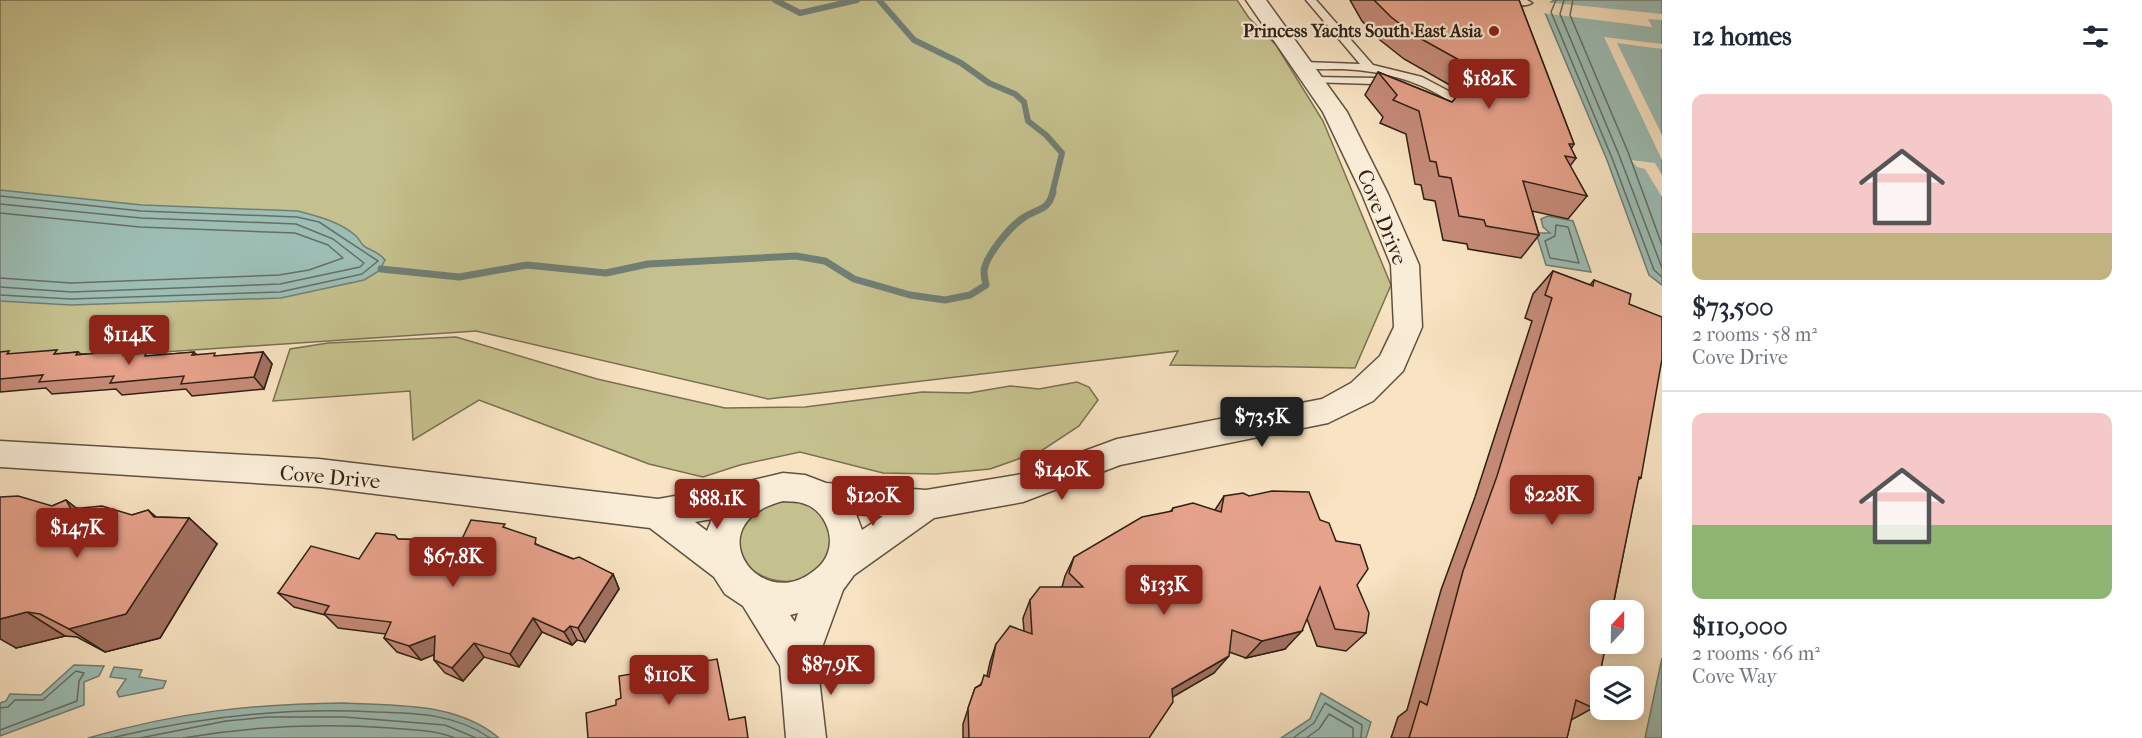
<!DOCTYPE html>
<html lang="en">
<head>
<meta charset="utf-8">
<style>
  :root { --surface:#fff; --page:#f2f2f3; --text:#1f2937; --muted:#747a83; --line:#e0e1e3; --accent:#8f2418 }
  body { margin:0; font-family:"IM FELL French Canon",serif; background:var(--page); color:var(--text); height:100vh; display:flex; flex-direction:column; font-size:22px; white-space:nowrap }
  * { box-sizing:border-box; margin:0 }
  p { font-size:20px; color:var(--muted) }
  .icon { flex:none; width:33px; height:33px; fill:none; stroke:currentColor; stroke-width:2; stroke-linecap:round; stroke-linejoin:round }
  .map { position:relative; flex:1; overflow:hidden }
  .details { display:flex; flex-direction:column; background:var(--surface); width:480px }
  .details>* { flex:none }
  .needle { width:39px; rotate:22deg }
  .buttons { position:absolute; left:1590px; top:600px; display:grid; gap:12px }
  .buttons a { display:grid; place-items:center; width:54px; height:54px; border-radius:12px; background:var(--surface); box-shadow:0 3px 15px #0003; font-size:30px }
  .price { position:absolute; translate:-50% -51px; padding:0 14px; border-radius:6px; background:var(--accent); color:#fff; font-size:20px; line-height:39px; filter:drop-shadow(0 2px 3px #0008) }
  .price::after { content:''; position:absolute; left:50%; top:36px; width:18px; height:14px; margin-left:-9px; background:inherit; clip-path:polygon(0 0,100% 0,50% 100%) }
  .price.current { background:#222; color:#fff }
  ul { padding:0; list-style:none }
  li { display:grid; align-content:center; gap:12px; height:318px; padding:0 30px }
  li+li { border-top:2px solid var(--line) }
  li span { display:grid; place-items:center; height:186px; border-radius:12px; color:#555 }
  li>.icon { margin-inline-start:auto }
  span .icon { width:108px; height:108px; fill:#fffc; stroke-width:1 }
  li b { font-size:26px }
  h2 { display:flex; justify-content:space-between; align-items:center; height:72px; padding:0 30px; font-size:26px }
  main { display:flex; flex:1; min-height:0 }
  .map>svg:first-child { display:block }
  .green { fill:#c5c18e; stroke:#7a7052; stroke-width:1.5 }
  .water { fill:#9dbeb5; stroke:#717f75; stroke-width:1.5 }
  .pier { fill:#f8e3c2 }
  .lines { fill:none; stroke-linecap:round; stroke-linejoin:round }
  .shore { stroke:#666f65; stroke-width:1.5 }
  .stream-far1 { stroke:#717f75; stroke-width:6 }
  .stream { stroke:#717f75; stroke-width:7 }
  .lane-casing { stroke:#615140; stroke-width:3 }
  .street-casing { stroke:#615140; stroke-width:3 }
  .lane { fill:#faedd7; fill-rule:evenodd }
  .street { fill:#faedd7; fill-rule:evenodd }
  .wall { fill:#c68b78; stroke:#2f2015; stroke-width:1.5 }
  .shaded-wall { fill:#a17161; stroke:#2f2015; stroke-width:1.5 }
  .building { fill:#e6a28b; stroke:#2f2015; stroke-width:1.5 }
  .poi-dot { fill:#8f2418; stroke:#faedd7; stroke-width:2 }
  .labels { text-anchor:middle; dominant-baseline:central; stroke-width:4.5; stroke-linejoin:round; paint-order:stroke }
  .far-poi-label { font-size:18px; font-weight:bold; fill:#2f2015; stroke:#faedd7; text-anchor:end }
  .street-label { font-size:21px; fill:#2f2015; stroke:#faedd7 }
</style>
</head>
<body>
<main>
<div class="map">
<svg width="1662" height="738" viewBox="0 0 1662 738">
  <rect width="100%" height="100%" fill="#f8e3c2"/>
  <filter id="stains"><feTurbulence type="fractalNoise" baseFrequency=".00333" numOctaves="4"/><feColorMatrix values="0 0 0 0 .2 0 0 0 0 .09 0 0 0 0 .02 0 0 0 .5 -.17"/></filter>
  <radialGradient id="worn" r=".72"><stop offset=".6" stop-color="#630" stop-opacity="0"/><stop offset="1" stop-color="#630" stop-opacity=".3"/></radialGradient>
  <g class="green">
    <polygon points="0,0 1237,0 1249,18 1276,45 1323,121 1391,285 1355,368 1170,365 1178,351 768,399 476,331 0,363"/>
    <polygon points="456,337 597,379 725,408 805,407 922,392 969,393 1010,386 1039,389 1077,382 1089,387 1098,400 1079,426 1041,451 990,469 936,474 883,473 800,452 740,465 703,477 649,464 479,400 413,440 410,391 273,401 290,349 328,343"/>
    <path d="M 773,499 L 805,500 L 830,521 C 830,530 833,541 832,550 C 831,553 827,558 825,562 C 798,603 719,573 741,526 C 746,516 764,506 773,499 Z"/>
  </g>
  <g class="water">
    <polygon points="1554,0 1662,0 1662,285 1649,275 1607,160 1543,8"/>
    <path d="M 0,190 L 142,205 L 298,211 C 317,216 341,222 356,236 C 360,240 361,244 365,247 C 373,251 380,253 385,260 L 379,271 L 364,280 L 281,298 L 71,305 L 0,301 Z"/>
    <polygon points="1548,216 1573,221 1591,272 1546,265 1536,233 1550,233 1543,227 1541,219"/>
    <polygon points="1662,658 1662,738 1645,738"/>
    <polygon points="74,665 104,666 99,676 84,682 84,705 0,736 0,703 6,701 10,694 41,695"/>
    <polygon points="114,667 142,670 139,677 166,681 163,688 119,697 117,692 126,679 110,677"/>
    <polygon points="1321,693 1371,722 1366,738 1281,738 1310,719"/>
    <path d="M 344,703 C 397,706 457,702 499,738 L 88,738 C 178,712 251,704 344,703 Z"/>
  </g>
  <g class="pier">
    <polygon points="1545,2 1662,14 1662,20 1648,19 1652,27 1542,13 1540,7"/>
    <polygon points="1604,37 1662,44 1662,49 1617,43 1662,135 1662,160"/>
    <polygon points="1631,160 1655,163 1662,175 1662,197 1645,169 1637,167"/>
  </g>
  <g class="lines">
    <g class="shore">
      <polyline points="1556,0 1551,12 1612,158 1654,270 1662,277"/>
      <polyline points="1564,0 1560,14 1619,155 1662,268"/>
      <polyline points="1573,0 1570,15 1628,152 1662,245"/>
      <polyline points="0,196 141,211 297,217 319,222 378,261 362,274 280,292 71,299 0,295"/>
      <polyline points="0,204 141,218 296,224 333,239 364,263 360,267 280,284 71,292 0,287"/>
      <polyline points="0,213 140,227 295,233 328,245 343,258 309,270 279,275 71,283 0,278"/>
      <polygon points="1556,225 1568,227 1579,263 1550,258 1545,241 1555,236"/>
      <polyline points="0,708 8,707 15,700 43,700 76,671 84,673 79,681 77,701 0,730"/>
      <path d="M 111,738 C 198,717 286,707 376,712 C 416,713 456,714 490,738"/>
      <polyline points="140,738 226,721 268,717 344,717 445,725 476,738"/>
      <path d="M 183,738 C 252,726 321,723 391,728 C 413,730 435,730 455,738"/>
      <polyline points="1293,738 1314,723 1325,703 1362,725 1361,738"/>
      <polyline points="1306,738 1319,729 1329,714 1353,728 1353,738"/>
    </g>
    <g class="stream-far1">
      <polyline points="775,0 800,13 857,0"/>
      <polyline points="879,0 914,40 961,63 989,83 1015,94 1024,102 1028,121 1046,135 1062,153 1052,194"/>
    </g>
    <path class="stream" d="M 381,269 L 459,277 L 527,265 L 606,273 L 648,264 L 796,256 L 825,261 L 854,279 L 910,295 L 945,300 L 970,295 L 986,285 C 985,281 984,275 984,271 C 986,255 1010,227 1023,218 C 1037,208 1048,212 1053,192"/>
    <defs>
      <g id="lane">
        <path d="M 1306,0 L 1316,0 L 1373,65 L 1422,77 L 1458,96 L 1461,106 C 1455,113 1450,116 1441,113 L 1441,109 L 1449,105 L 1448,100 C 1415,79 1381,71 1342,69 C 1328,69 1313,70 1300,67 L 1300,63 L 1304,62 L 1360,64 Z"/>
        <path d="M 1496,0 L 1527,0 L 1532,3 C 1524,8 1504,5 1496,0 Z"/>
        <polygon points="1314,77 1375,78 1396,89 1390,92 1373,84 1310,82 1308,80"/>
      </g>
      <path id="street" d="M 1246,0 L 1266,0 L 1347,112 L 1388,194 L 1419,265 L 1422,327 L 1403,371 L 1373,401 L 1328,423 L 1120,465 L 1023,502 L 934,518 L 854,575 L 843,590 L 817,661 L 826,738 L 786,738 L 780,666 L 743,606 L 725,594 L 714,577 L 650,528 L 319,487 L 0,467 L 0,441 L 319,459 L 658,499 L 720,488 L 783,473 L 805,475 L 826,483 L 926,490 L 1022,474 L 1117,439 L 1322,399 L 1351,383 L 1380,356 L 1394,327 L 1391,265 L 1362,194 L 1323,112 ZM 783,501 C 789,502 796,501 802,503 C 823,508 836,535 827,555 C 823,564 816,570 808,575 C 755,609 698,523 783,501 ZM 856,514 L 883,516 L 862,530 ZM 712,519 L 707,531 L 695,522 ZM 798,613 L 795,622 L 790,615 Z"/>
    </defs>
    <use href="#lane" class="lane-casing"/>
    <use href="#street" class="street-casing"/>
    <use href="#lane" class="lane"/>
    <use href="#street" class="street"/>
  </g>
  <g class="wall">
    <polygon points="1350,0 1519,0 1574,144 1571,149 1576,158 1570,166 1587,196 1568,219 1532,211 1539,235 1521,258 1468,249 1467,244 1443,240 1435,201 1424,199 1421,185 1415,184 1406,134 1380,123 1383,117 1365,95 1378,72 1452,102 1462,92 1404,59 1380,40 1362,21"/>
    <polygon points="1553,271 1590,285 1594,280 1629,304 1641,478 1638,480 1625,545 1593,708 1571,720 1567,738 1391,738 1398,717 1407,710 1441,590 1475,497 1532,321 1525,318 1533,294"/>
    <polygon points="0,352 12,354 60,354 78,352 81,354 129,354 149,356 194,352 197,355 218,356 263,352 272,364 264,389 192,396 186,389 122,395 116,389 52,394 46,388 0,392"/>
    <polygon points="1224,496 1249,496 1320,520 1336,541 1357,585 1366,633 1346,651 1317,646 1307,619 1285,649 1246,658 1229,652 1214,673 1172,697 1149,738 963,738 963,724 975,688 980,685 987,676 990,662 996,644 1024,631 1023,618 1030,600 1062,587 1065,576 1074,557 1171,511 1173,508 1215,510"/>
    <polygon points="66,500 76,508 132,515 148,510 156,517 189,518 217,544 160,638 105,652 77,637 65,636 16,648 52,506"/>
    <polygon points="508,529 540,546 613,574 619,589 585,642 577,640 572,645 542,632 519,667 484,657 463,681 445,673 434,660 434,654 421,660 397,652 384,638 386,634 338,628 325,615 294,607 278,593 359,559 398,539 461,541"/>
  </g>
  <g class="shaded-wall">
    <polygon points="263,352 272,364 264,389 254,377"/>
    <polygon points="66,500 99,526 71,509"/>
    <polygon points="148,510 177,535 189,518 217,544 160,638 105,652 69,629 154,517"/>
    <polygon points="613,574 619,589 585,642 578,628"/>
    <polygon points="27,612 65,636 16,648 0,639 0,619"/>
    <polygon points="533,618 542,632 519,667 510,654"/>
    <polygon points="570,626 577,640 572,645 564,632"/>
    <polygon points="1302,631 1285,649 1246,658 1262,641"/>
    <polygon points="435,636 446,650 421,660 409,646"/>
    <polygon points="474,643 484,657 463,681 452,668"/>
    <polygon points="1229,656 1214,673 1159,705 1172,689"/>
  </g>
  <g class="building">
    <polygon points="1374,0 1519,0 1574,144 1569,144 1576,158 1565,156 1587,196 1523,181 1539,235 1486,226 1484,220 1459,216 1451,178 1439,176 1436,162 1430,161 1419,111 1393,100 1397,95 1378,72 1452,102 1460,93 1468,91 1477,85 1476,75 1479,71 1416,36 1391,17"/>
    <polygon points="1553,271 1593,286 1594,280 1631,294 1629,304 1662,317 1662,359 1641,478 1639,477 1612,610 1600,610 1600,644 1606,644 1593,708 1576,700 1567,738 1409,738 1420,701 1427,705 1463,571 1497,476 1552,298 1545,295"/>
    <polygon points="57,350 54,354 78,352 76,355 125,351 123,355 146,353 145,356 194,352 192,355 215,353 214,356 263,352 254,377 181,384 184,376 110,383 114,376 39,382 43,375 0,379 0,352 9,351 7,354"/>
    <polygon points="1272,491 1309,492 1320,520 1329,523 1336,541 1360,545 1368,569 1357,585 1369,613 1366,633 1335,629 1320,587 1302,631 1262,641 1232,630 1229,656 1172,689 1173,702 1149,738 969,738 968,708 975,688 981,685 984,675 989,677 996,644 1010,626 1032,634 1030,600 1040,587 1083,587 1069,573 1074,557 1142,517 1172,511 1173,508 1193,503 1221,512 1224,496 1243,493 1249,496"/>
    <polygon points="18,496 52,506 66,500 71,509 102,506 132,515 148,510 154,517 189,518 126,614 69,629 40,614 27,612 0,619 0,497"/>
    <polygon points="471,520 505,524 503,527 536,538 535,544 573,559 579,557 613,574 578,628 570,626 564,632 533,618 510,654 474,643 452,668 434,660 435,636 409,646 384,638 391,622 324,614 329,606 278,593 311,546 359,559 376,533 395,535 398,539 461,541"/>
    <polygon points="717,659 729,720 745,717 748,738 588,738 586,713 616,705 616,700 621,698 619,676"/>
  </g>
  <circle class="poi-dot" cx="1494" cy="31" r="6"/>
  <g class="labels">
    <g class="far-poi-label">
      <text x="1482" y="31">Princess Yachts South East Asia</text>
    </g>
    <g class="street-label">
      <text transform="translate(1382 217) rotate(68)">Cove Drive</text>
      <text transform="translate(330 477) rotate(5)">Cove Drive</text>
    </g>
  </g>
  <rect width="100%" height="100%" filter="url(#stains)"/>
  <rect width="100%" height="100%" fill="url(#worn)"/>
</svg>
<div class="buttons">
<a><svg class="needle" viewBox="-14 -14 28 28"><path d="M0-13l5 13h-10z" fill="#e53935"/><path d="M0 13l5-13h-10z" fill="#747a83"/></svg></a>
<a><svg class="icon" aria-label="layers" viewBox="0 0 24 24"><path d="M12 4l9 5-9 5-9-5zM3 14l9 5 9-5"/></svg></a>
</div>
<b class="price" style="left:1489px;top:110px">$182K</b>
<b class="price" style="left:129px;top:366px">$114K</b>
<b class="price current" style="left:1262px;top:448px">$73.5K</b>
<b class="price" style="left:1062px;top:501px">$140K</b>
<b class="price" style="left:1552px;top:526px">$228K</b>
<b class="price" style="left:873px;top:527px">$120K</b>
<b class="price" style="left:717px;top:530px">$88.1K</b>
<b class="price" style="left:77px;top:559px">$147K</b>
<b class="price" style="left:453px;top:588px">$67.8K</b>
<b class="price" style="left:1164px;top:616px">$133K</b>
<b class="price" style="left:831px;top:696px">$87.9K</b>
<b class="price" style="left:669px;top:706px">$110K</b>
</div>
<section class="details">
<h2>12 homes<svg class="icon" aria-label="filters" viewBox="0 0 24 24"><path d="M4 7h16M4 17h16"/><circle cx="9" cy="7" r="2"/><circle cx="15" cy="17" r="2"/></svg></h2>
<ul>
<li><span style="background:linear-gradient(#f6c9c9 75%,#c2b280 0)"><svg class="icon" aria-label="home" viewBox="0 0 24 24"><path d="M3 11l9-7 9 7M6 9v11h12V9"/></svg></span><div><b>$73,500</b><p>2 rooms · 58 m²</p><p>Cove Drive</p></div></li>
<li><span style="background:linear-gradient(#f6c9c9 60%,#8fb573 0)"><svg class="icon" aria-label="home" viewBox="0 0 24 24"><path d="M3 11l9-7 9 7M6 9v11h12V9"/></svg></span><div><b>$110,000</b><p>2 rooms · 66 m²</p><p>Cove Way</p></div></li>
</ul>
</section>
</main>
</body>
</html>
